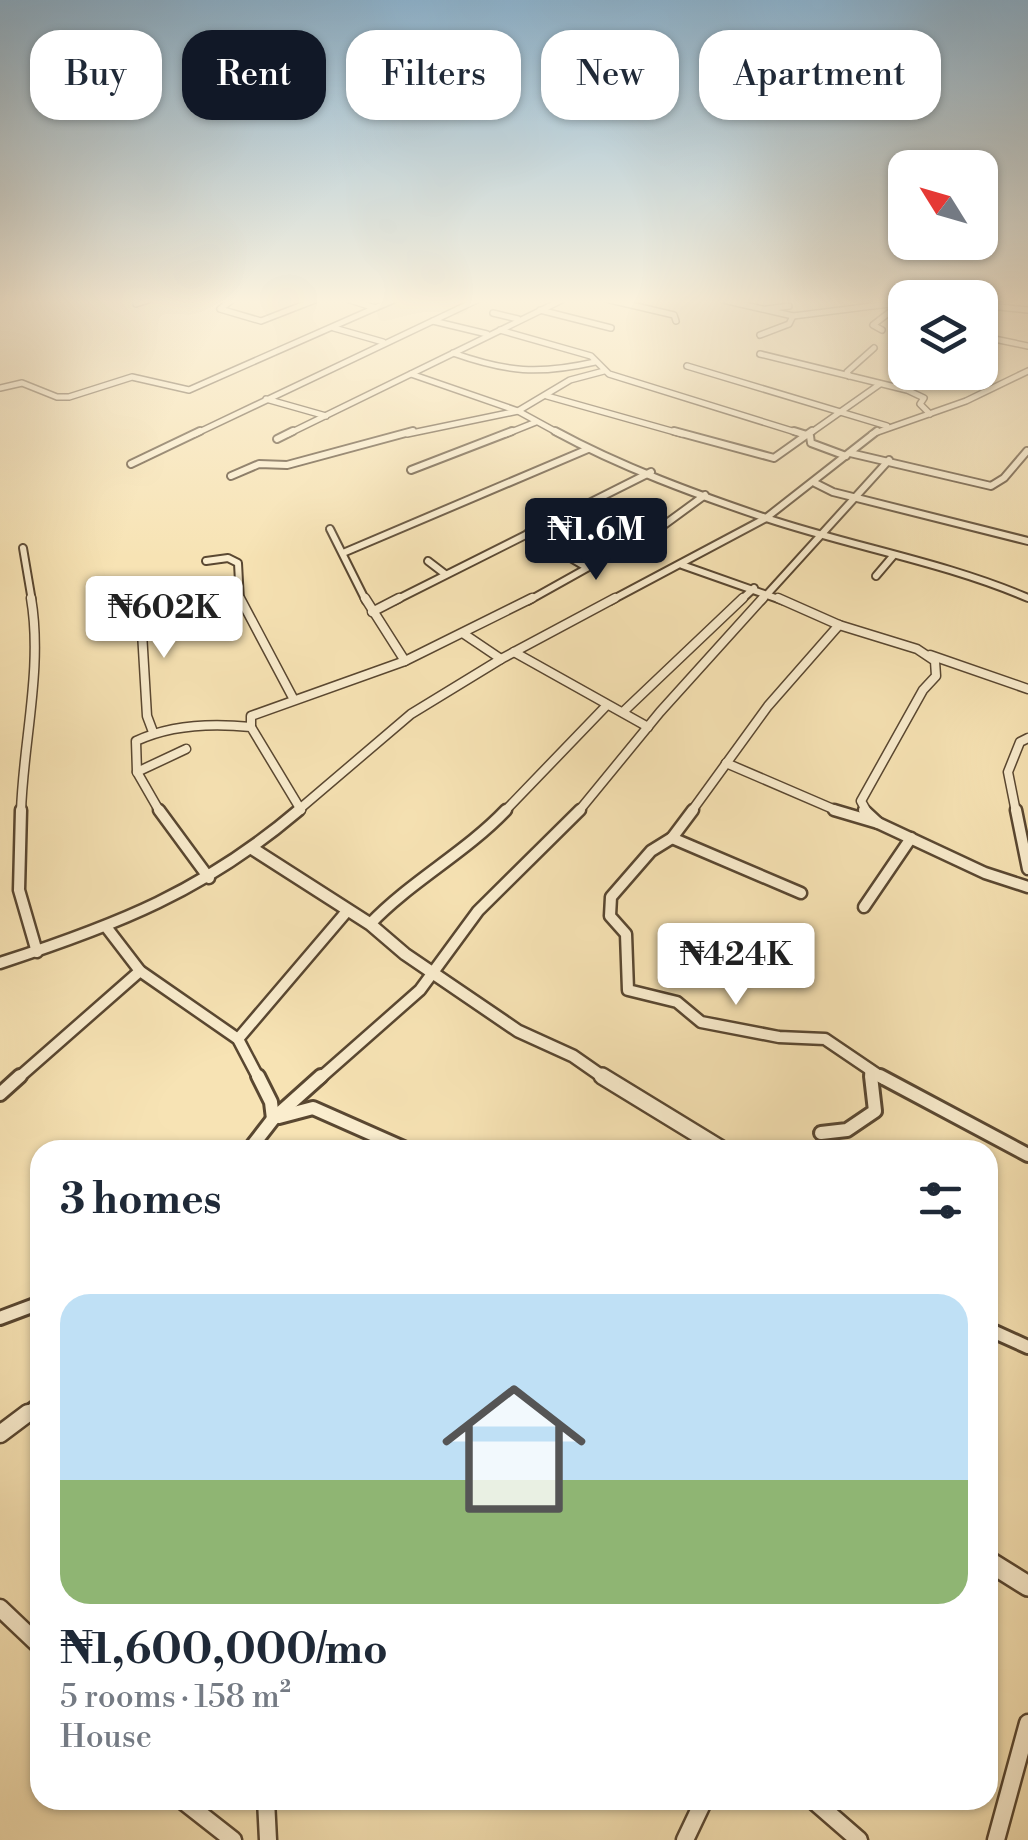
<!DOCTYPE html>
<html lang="en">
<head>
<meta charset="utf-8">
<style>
  :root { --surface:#fff; --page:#f2f2f3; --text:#1f2937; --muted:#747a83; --line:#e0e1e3; --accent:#111827 }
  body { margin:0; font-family:"Libre Bodoni",serif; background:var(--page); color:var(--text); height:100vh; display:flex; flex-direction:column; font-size:38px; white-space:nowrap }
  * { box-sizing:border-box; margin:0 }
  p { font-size:32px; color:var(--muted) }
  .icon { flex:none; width:55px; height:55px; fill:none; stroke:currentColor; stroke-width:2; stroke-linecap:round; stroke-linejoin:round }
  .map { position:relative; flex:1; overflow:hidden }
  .panel { position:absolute; left:30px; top:1140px; width:968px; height:670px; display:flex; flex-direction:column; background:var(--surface); border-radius:30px; box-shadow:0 2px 8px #0004 }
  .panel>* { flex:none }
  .hud { position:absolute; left:30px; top:30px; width:970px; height:90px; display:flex; gap:20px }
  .needle { width:65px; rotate:307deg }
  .fabs { position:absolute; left:888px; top:150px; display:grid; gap:20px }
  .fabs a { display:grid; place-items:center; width:110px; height:110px; border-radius:20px; background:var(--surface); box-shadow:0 2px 8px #0004; font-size:50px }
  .price { position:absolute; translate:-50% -85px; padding:0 22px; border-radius:10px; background:#fff; color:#222; font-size:32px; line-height:65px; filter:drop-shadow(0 2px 5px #0008) }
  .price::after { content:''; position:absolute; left:50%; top:60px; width:30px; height:22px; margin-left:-15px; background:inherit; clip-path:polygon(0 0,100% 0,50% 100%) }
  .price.active { background:var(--accent); color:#fff }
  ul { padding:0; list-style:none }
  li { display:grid; align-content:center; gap:20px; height:530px; padding:0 30px }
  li+li { border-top:2px solid var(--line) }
  li span { display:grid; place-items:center; height:310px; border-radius:30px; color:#555 }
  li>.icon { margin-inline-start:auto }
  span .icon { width:180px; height:180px; fill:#fffc; stroke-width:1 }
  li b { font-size:42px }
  h2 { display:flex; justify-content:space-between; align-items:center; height:120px; padding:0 30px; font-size:42px }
  .pill { padding:0 35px; border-radius:30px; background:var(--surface); box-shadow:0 2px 8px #0004; font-size:35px; line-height:90px }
  .pill.active { background:var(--accent); color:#fff }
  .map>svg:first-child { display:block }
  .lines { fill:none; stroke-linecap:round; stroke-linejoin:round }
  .minor-far5-casing { stroke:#594731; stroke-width:8 }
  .minor-far4-casing { stroke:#594731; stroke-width:10 }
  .minor-far3-casing { stroke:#594731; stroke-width:11 }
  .minor-far2-casing { stroke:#594731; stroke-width:15 }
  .minor-far1-casing { stroke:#594731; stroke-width:18 }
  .minor-casing { stroke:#594731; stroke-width:21 }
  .tertiary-far2-casing { stroke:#594731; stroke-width:16 }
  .tertiary-far1-casing { stroke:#594731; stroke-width:20 }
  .tertiary-casing { stroke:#594731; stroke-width:24 }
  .minor-far5 { stroke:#faedce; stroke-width:5 }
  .minor-far4 { stroke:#faedce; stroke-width:6 }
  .minor-far3 { stroke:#faedce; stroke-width:8 }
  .minor-far2 { stroke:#faedce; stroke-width:10 }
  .minor-far1 { stroke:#faedce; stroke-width:12 }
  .minor { stroke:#faedce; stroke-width:16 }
  .tertiary-far2 { stroke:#faedce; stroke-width:11 }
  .tertiary-far1 { stroke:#faedce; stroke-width:15 }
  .tertiary { stroke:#faedce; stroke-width:19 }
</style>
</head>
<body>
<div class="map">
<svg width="1028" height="1840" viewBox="0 0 1028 1840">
  <rect width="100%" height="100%" fill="#f7e3b4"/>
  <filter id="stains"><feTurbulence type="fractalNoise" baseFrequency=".002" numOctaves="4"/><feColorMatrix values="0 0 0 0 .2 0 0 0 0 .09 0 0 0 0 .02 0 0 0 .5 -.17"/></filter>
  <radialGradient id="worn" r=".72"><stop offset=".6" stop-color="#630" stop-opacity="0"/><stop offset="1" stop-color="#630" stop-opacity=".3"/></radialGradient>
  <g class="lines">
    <defs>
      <g id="minor-far5">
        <polyline points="232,300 220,309 261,321 315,300"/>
        <polyline points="610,300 674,315 676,321"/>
        <polyline points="723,300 793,316 905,302"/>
        <polyline points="136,304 148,300"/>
        <polyline points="980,305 1028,310"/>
        <polyline points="375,308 394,300"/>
        <polyline points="767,309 789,306"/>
        <polyline points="540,310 611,328"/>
        <polyline points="493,313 518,319"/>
        <polyline points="433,321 487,334"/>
        <polyline points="334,328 383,342"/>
        <polyline points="500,330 591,356 609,374 802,434"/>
        <polyline points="882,330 873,325 895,308 894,303"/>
        <polyline points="760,335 789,324 793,316"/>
        <polyline points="980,336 1028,346"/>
        <path d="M 453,353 C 507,372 538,375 595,362"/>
        <polyline points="760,354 907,390 924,398 920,404 930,414"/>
        <polyline points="687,366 887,426"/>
        <polyline points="411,374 518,411 560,434"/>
        <polyline points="849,376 847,372 874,348"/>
        <polyline points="0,388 22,383 57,397 69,397 132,377 189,390 375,308 350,300"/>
        <polyline points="547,396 682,434"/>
        <polyline points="266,399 326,416"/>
        <polyline points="195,434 477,300"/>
        <polyline points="288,434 562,300"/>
        <polyline points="407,434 518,411 570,380 604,371"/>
        <polyline points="506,434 536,422"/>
        <polyline points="809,434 880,384"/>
        <polyline points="872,434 966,401 1028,371"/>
      </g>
      <g id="minor-far4">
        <path d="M 555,431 C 621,467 695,494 766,518 C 853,547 944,562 1028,598"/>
        <polyline points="674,431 774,458 812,431"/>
        <polyline points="794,431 810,436 811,443 846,456"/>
        <polyline points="277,439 293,431"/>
        <polyline points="850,453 991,486 1004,478 1027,451"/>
        <polyline points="131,464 200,431"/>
        <polyline points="411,470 512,431"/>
        <polyline points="231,476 259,464 287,465 413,431"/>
        <polyline points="815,483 833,492 1028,541"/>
        <polyline points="330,529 366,601"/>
        <polyline points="528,533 586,567"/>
        <polyline points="23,548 32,601"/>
        <polyline points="343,553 588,449"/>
        <polyline points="206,561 228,558 238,563 240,601"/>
        <polyline points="428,561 445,574"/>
        <polyline points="682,565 784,601"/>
        <polyline points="876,576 893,556"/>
        <polyline points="394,601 651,472"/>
        <polyline points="528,601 664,525 705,495"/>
        <polyline points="610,601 766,518 877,431"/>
        <polyline points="740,601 754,588"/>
        <polyline points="761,601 889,460"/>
      </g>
      <g id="minor-far3">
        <polyline points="240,598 293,698"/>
        <polyline points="365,598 405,661 532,598"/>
        <polyline points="778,598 839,625 917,649 935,661 936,676 923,690 861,801 867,812"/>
        <polyline points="140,599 147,716 153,732"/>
        <polyline points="372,612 399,598"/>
        <polyline points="464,634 501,659"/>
        <polyline points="514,652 648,727"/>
        <polyline points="930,655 1028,689"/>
        <polyline points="623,712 743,598"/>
        <polyline points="251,727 251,716 405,661"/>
        <polyline points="726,763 840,812"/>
        <path d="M 137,772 L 136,741 C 172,724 212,723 251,727 L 301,810"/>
        <path d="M 21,812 C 23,742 43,668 31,598"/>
        <polyline points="160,812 137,772 186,749"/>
        <polyline points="296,812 411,714 501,659 615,598"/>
        <polyline points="504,812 607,705"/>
        <polyline points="578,812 660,712 763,598"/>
        <polyline points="691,812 768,706 839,625"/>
        <polyline points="1016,812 1008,772 1020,742 1028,738"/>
      </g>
      <g id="minor-far2">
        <polyline points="21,810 19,890 37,952"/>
        <polyline points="159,810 209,878"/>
        <polyline points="693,810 672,838 651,851 611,897 610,916 626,934 628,990 677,1002 701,1022 779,1037 825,1039 884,1079"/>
        <polyline points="834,810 878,823 985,873 1028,887"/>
        <polyline points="864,810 878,823"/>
        <polyline points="1016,810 1028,869"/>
        <polyline points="672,838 801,893"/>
        <polyline points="864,907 911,838"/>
        <path d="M 370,924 C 411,881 465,853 506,810"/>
        <polyline points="107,928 140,971 238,1039 259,1079"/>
        <path d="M 0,963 C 117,925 204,891 299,810"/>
        <polyline points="238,1039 348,910"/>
        <polyline points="870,1070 871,1079"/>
        <polyline points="17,1079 140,971"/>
        <polyline points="319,1079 420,990 478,911 580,810"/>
      </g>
      <g id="minor-far1">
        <polyline points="258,1076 271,1102 273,1119"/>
        <polyline points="880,1076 1028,1155"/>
        <polyline points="0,1094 20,1076"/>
        <polyline points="279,1117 313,1108 408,1150"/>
        <polyline points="821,1133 847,1130 875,1111 871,1076"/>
        <polyline points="249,1150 273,1119 321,1076"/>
        <polyline points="0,1318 40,1303"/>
        <polyline points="988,1329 1028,1347"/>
        <polyline points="24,1416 40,1404"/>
      </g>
      <g id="minor">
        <polyline points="0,1434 28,1413"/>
        <polyline points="0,1608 40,1646"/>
        <polyline points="182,1800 233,1840"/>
        <polyline points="266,1800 268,1840"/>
        <polyline points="813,1800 859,1840"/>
        <polyline points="685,1840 704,1800"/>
        <polyline points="996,1840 1028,1723"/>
      </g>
      <polyline id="tertiary-far2" points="253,849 370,924 405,954 518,1031 573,1056 606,1079"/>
      <polyline id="tertiary-far1" points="602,1076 723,1150"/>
      <polyline id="tertiary" points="988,1561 1028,1586"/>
    </defs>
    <use href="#minor-far5" class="minor-far5-casing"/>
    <use href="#minor-far4" class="minor-far4-casing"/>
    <use href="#minor-far3" class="minor-far3-casing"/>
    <use href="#minor-far2" class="minor-far2-casing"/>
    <use href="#minor-far1" class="minor-far1-casing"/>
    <use href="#minor" class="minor-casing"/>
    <use href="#tertiary-far2" class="tertiary-far2-casing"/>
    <use href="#tertiary-far1" class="tertiary-far1-casing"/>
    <use href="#tertiary" class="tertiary-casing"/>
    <use href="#minor-far5" class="minor-far5"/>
    <use href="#minor-far4" class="minor-far4"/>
    <use href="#minor-far3" class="minor-far3"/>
    <use href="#minor-far2" class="minor-far2"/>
    <use href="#minor-far1" class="minor-far1"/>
    <use href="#minor" class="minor"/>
    <use href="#tertiary-far2" class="tertiary-far2"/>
    <use href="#tertiary-far1" class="tertiary-far1"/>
    <use href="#tertiary" class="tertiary"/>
  </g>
  <linearGradient id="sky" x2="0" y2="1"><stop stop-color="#8db7d5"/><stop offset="0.54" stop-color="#fbf2dd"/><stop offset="1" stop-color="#fbf2dd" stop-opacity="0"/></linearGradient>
  <rect width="1028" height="558" fill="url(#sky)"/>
  <rect width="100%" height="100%" filter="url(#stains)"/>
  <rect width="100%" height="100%" fill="url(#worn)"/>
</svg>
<div class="fabs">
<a><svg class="needle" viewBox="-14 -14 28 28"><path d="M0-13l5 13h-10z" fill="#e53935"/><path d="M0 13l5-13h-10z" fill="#747a83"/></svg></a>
<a><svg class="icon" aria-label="layers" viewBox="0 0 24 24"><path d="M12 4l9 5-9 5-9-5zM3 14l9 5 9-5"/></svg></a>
</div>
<b class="price active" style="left:596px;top:583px">₦1.6M</b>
<b class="price" style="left:164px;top:661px">₦602K</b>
<b class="price" style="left:736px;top:1008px">₦424K</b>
<div class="hud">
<a class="pill">Buy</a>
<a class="pill active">Rent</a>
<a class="pill">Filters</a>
<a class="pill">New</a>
<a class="pill">Apartment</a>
</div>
<section class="panel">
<h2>3 homes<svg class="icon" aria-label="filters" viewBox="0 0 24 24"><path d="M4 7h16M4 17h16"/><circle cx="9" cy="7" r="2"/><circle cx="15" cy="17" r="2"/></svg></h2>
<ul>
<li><span style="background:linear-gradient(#bfe0f5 60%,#8fb573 0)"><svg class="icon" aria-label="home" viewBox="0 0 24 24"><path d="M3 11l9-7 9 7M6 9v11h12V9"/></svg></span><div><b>₦1,600,000/mo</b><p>5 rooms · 158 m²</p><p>House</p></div></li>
</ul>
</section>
</div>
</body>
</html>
